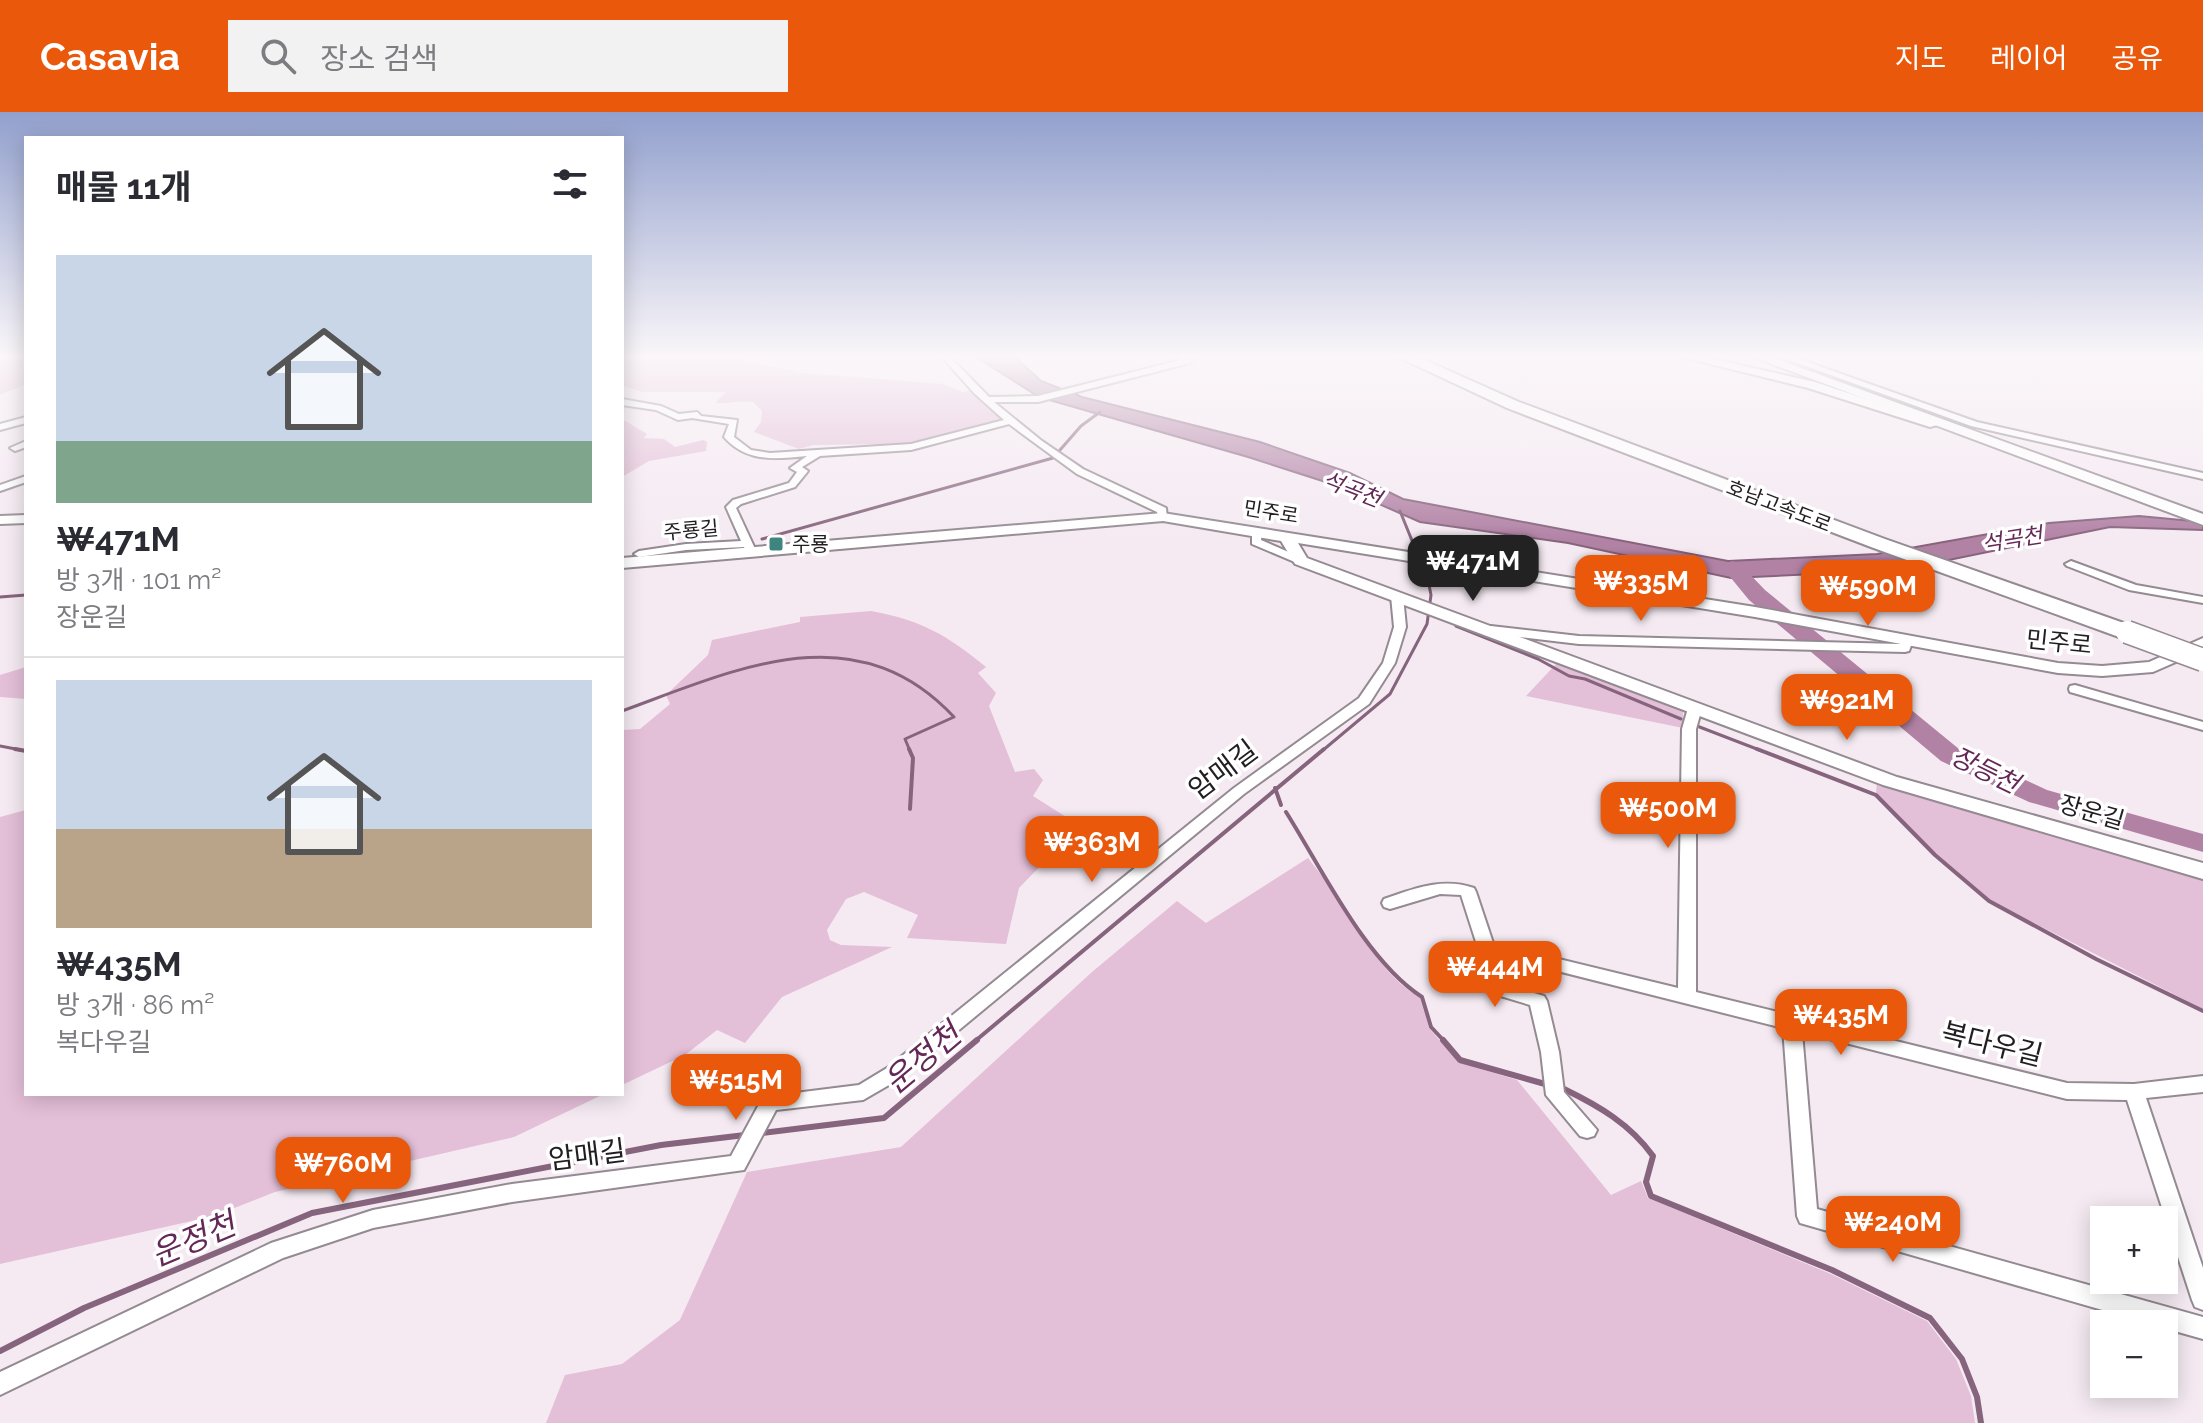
<!DOCTYPE html>
<html lang="ko">
<head>
<meta charset="utf-8">
<style>
  :root { --surface:#fff; --page:#f2f2f3; --text:#2b2b33; --muted:#7c7c81; --line:#e1e1e2; --accent:#ea580c }
  body { margin:0; font-family:Raleway,"Noto Sans KR",sans-serif; background:var(--page); color:var(--text); height:100vh; display:flex; flex-direction:column; font-size:30px; white-space:nowrap }
  * { box-sizing:border-box; margin:0 }
  p { font-size:26px; color:var(--muted) }
  .icon { flex:none; width:44px; height:44px; fill:none; stroke:currentColor; stroke-width:2; stroke-linecap:round; stroke-linejoin:round }
  .map { position:relative; flex:1; overflow:hidden }
  .side { position:absolute; left:24px; top:24px; width:600px; height:960px; display:flex; flex-direction:column; background:var(--surface); border-radius:0px; box-shadow:0 4px 20px #0003 }
  .side>* { flex:none }
  .tools { position:absolute; left:2090px; top:1094px; display:grid; gap:16px }
  .tools a { display:grid; place-items:center; width:88px; height:88px; border-radius:0px; background:var(--surface); box-shadow:0 4px 20px #0003; font-size:40px }
  .price { position:absolute; translate:-50% -68px; padding:0 18px; border-radius:16px; background:var(--accent); color:#fff; font-size:26px; line-height:52px; filter:drop-shadow(0 2px 4px #0008) }
  .price::after { content:''; position:absolute; left:50%; top:48px; width:24px; height:18px; margin-left:-12px; background:inherit; clip-path:polygon(0 0,100% 0,50% 100%) }
  .price.current { background:#222; color:#fff }
  ul { padding:0; list-style:none }
  li { display:grid; align-content:center; gap:16px; height:424px; padding:0 32px }
  li+li { border-top:2px solid var(--line) }
  li span { display:grid; place-items:center; height:248px; border-radius:0px; color:#555 }
  li>.icon { margin-inline-start:auto }
  span .icon { width:144px; height:144px; fill:#fffc; stroke-width:1 }
  li b { font-size:34px }
  h2 { display:flex; justify-content:space-between; align-items:center; height:96px; padding:0 32px; font-size:34px }
  header { display:flex; align-items:center; gap:48px; box-sizing:border-box; height:112px; padding:0 40px; background:var(--accent); color:#fff }
  header strong { font-size:38px }
  nav { display:flex; gap:44px; margin-inline-start:auto; font-size:28px }
  .search { width:560px; height:72px; background:var(--page); display:flex; align-items:center; gap:20px; box-sizing:border-box; padding:0 28px; border-radius:0px; color:var(--muted); font-size:30px }
  .map>svg:first-child { display:block }
  .green { fill:#e4bfd8 }
  .water { fill:#b282a5; stroke:#86647d; stroke-width:2 }
  .lines { fill:none; stroke-linecap:round; stroke-linejoin:round }
  .stream-far2 { stroke:#86647d; stroke-width:3 }
  .stream-far1 { stroke:#86647d; stroke-width:4 }
  .stream { stroke:#86647d; stroke-width:6 }
  .river { fill:#b282a5; fill-rule:evenodd }
  .street-casing { stroke:#948a91; stroke-width:4 }
  .secondary-casing { stroke:#948a91; stroke-width:4 }
  .primary-casing { stroke:#948a91; stroke-width:4 }
  .highway-casing { stroke:#948a91; stroke-width:4 }
  .street { fill:#fff; fill-rule:evenodd }
  .secondary { fill:#fff; fill-rule:evenodd }
  .primary { fill:#fff; fill-rule:evenodd }
  .highway { fill:#fff; fill-rule:evenodd }
  .highway-bridge-casing { stroke:#948a91; stroke-width:25; stroke-linecap:butt }
  .highway-bridge { stroke:#fff; stroke-width:22 }
  .poi-dot { fill:#3f857f; stroke:#fff; stroke-width:3 }
  .labels { text-anchor:middle; dominant-baseline:central; stroke-width:7; stroke-linejoin:round; paint-order:stroke }
  .far-street-label { font-size:20px; fill:#211d20; stroke:#fff }
  .far-poi-label { font-size:20px; fill:#211d20; stroke:#fff; text-anchor:start }
  .far-water-label { font-size:22px; font-style:italic; fill:#642857; stroke:#fff }
  .street-label { font-size:24px; fill:#211d20; stroke:#fff }
  .water-label { font-size:26px; font-style:italic; fill:#642857; stroke:#fff }
  .near-street-label { font-size:28px; fill:#211d20; stroke:#fff }
  .near-water-label { font-size:32px; font-style:italic; fill:#642857; stroke:#fff }
</style>
</head>
<body>
<header>
<strong>Casavia</strong>
<div class="search"><svg class="icon" aria-label="search" viewBox="0 0 24 24"><circle cx="10" cy="10" r="6"/><path d="M15 15l6 6"/></svg>장소 검색</div>
<nav><a>지도</a><a>레이어</a><a>공유</a></nav>
</header>
<div class="map">
<svg width="2203" height="1311" viewBox="0 0 2203 1311">
  <rect width="100%" height="100%" fill="#f5eaf2"/>
  <g class="green">
    <polygon points="0,245 26,245 26,272 0,283"/>
    <path d="M 622,245 L 736,245 L 732,246 L 803,261 L 943,272 L 963,280 L 976,278 L 1009,308 L 899,335 L 897,332 L 813,333 L 799,337 L 754,320 L 761,310 L 762,299 L 753,290 C 740,288 729,292 715,291 L 726,280 L 642,280 L 622,273 Z"/>
    <polygon points="622,307 647,322 644,326 664,327 675,335 703,328 707,330 706,339 649,349 622,365"/>
    <path d="M 871,499 C 921,508 947,523 986,555 L 978,561 L 996,581 L 989,594 L 1015,660 L 1034,657 L 1043,668 L 1033,684 L 1074,710 L 1047,747 L 1019,776 L 1006,832 L 907,826 L 918,803 L 864,780 L 846,787 L 827,818 L 830,828 L 841,833 L 892,835 L 782,885 L 745,931 L 717,918 L 685,943 L 622,973 L 622,618 L 640,617 L 670,592 L 666,583 L 708,543 L 712,528 L 800,510 L 800,505 Z"/>
    <polygon points="1557,551 1683,600 1683,616 1526,584"/>
    <polygon points="26,555 26,587 0,585 0,563"/>
    <polygon points="1877,667 2203,763 2203,897 1991,789 1937,743 1876,682"/>
    <polygon points="26,698 26,982 604,982 514,1025 275,1080 214,1104 0,1152 0,705"/>
    <path d="M 1308,746 C 1320,762 1334,778 1345,796 C 1368,831 1383,863 1420,886 L 1429,916 L 1458,950 L 1517,968 L 1611,1083 L 1641,1069 L 1648,1086 L 1831,1162 L 1927,1209 L 1956,1247 L 1971,1284 L 1975,1311 L 546,1311 L 565,1263 L 622,1252 L 680,1208 L 747,1060 L 901,1035 L 1092,860 L 1177,789 L 1206,811 Z"/>
  </g>
  <polygon class="water" points="976,245 1015,245 1041,269 1082,285 1260,330 1350,361 1403,387 1728,449 1877,442 2049,411 2139,404 2203,410 2203,418 2110,415 1900,458 1731,466 1568,431 1420,410 1338,374 1248,345 1039,285"/>
  <g class="lines">
    <g class="stream-far2">
      <polyline points="762,427 1053,346 1081,314 1100,300"/>
      <polyline points="0,485 26,483"/>
      <polyline points="1456,514 1538,547 1569,564 1585,567 1681,607"/>
      <path d="M 622,599 C 735,558 855,499 954,605 L 905,627 L 910,639"/>
      <polyline points="1697,614 1762,639"/>
      <polyline points="0,634 26,639"/>
      <polyline points="1322,639 1390,582 1427,512 1431,483 1428,468 1400,399"/>
    </g>
    <g class="stream-far1">
      <polyline points="15,637 26,639"/>
      <polyline points="909,637 913,646 910,697"/>
      <polyline points="1757,637 1876,683 1935,743 1989,789 2096,847 2203,899"/>
      <polyline points="1275,676 1281,693"/>
      <path d="M 1286,700 C 1322,757 1366,849 1422,885 L 1431,915 L 1445,930"/>
      <polyline points="974,930 1324,637"/>
    </g>
    <g class="stream">
      <polyline points="1443,928 1460,948 1545,972"/>
      <path d="M 1564,977 C 1599,994 1630,1012 1653,1044 L 1646,1070 L 1651,1084 L 1832,1158 L 1930,1206 L 1962,1247 L 1977,1285 L 1981,1311"/>
      <polyline points="762,1021 884,1006 977,928"/>
      <polyline points="0,1239 84,1196 312,1101 661,1033 745,1023"/>
    </g>
    <polygon class="river" points="1732,449 1739,451 1765,478 1959,637 2047,678 2203,722 2203,740 2029,690 1941,649 1749,488 1722,455"/>
    <defs>
      <g id="street">
        <path d="M 942,245 L 950,245 L 989,285 L 1038,284 L 1181,248 L 1178,245 L 1187,245 L 1191,249 L 1190,251 L 1038,290 L 994,290 L 1042,329 L 1083,357 L 1166,396 L 1167,407 L 1159,407 L 1157,400 L 1077,362 L 1009,312 L 911,338 L 820,344 L 802,355 L 808,359 L 795,375 L 741,392 L 736,396 L 757,441 L 756,443 L 748,443 L 744,435 L 686,438 L 639,445 L 634,442 L 639,439 L 686,432 L 741,429 L 726,395 L 733,388 L 789,371 L 797,360 L 790,356 L 807,344 C 775,347 747,351 724,325 L 729,312 L 692,306 L 678,308 L 656,298 L 622,293 L 622,287 L 661,294 L 679,302 L 697,300 L 701,304 L 737,308 L 734,325 L 751,338 L 770,341 L 911,332 L 1004,308 L 974,281 Z"/>
        <polygon points="1781,245 1793,245 1977,310 2203,361 2203,367 1971,314"/>
        <polygon points="26,305 26,311 0,318 0,312"/>
        <polygon points="26,329 26,335 15,339 10,336"/>
        <polygon points="26,364 26,370 0,379 0,373"/>
        <polygon points="1257,416 1262,419 1261,428 1305,447 1305,451 1297,451 1252,432 1252,419"/>
        <polygon points="2071,449 2136,473 2203,485 2203,491 2129,478 2067,454 2065,452"/>
        <polygon points="1397,481 1403,484 1406,515 1395,551 1369,592 1244,682 901,966 863,988 776,998 744,1058 512,1090 373,1116 283,1146 0,1283 0,1260 271,1131 373,1098 512,1072 731,1044 763,985 859,973 887,956 1234,676 1359,586 1383,551 1394,515 1391,484"/>
        <polygon points="1491,514 1579,524 1900,532 1903,525 1907,524 1913,528 1909,539 1905,540 1579,532 1487,521 1485,518"/>
        <polygon points="2075,573 2203,610 2203,618 2070,580 2069,577 2070,574"/>
        <path d="M 1695,592 L 1702,596 L 1696,617 L 1696,880 L 2067,971 L 2134,972 L 2203,964 L 2203,980 L 2146,986 L 2203,1156 L 2203,1198 L 2195,1195 L 2192,1188 L 2127,988 L 2067,987 L 1802,920 L 1817,1097 L 2203,1205 L 2203,1227 L 2164,1216 L 2164,1212 L 2151,1212 L 1800,1111 L 1797,1104 L 1783,916 L 1498,844 L 1507,873 L 1544,884 L 1547,889 L 1559,940 L 1564,980 L 1597,1018 L 1594,1024 L 1587,1026 L 1580,1024 L 1546,983 L 1541,940 L 1530,893 L 1494,882 L 1491,877 L 1461,783 L 1440,782 L 1390,797 L 1384,795 L 1382,791 L 1384,787 C 1414,777 1442,765 1474,776 L 1476,780 L 1493,831 L 1678,876 L 1682,617 L 1688,596 Z"/>
      </g>
      <g id="secondary">
        <polygon points="1682,245 1704,245 1815,270 1941,312 1930,315 1808,276"/>
        <polygon points="1163,401 1755,495 2058,551 2102,554 2149,550 2203,526 2203,538 2153,560 2102,564 2058,561 1755,505 1298,431 1307,446 1897,665 2203,751 2203,767 1883,673 1295,452 1281,429 1163,409 622,456 622,446"/>
        <polygon points="26,403 26,411 0,412 0,404"/>
      </g>
      <polygon id="primary" points="1753,245 1771,245 2203,402 2203,413"/>
      <polygon id="highway" points="1398,245 1418,245 1519,290 1885,427 2135,515 2138,520 2127,527 2119,525 1871,435 1507,296"/>
    </defs>
    <use href="#street" class="street-casing"/>
    <use href="#secondary" class="secondary-casing"/>
    <use href="#primary" class="primary-casing"/>
    <use href="#highway" class="highway-casing"/>
    <use href="#street" class="street"/>
    <use href="#secondary" class="secondary"/>
    <use href="#primary" class="primary"/>
    <use href="#highway" class="highway"/>
    <defs>
      <polyline id="highway-bridge" points="2127,520 2203,548"/>
    </defs>
    <use href="#highway-bridge" class="highway-bridge-casing"/>
    <use href="#highway-bridge" class="highway-bridge"/>
  </g>
  <linearGradient id="sky" x2="0" y2="1"><stop stop-color="#92a0cd"/><stop offset="0.57" stop-color="#faf6f9"/><stop offset="1" stop-color="#faf6f9" stop-opacity="0"/></linearGradient>
  <rect width="2203" height="429" fill="url(#sky)"/>
  <rect class="poi-dot" x="768" y="424" width="16" height="16" rx="4"/>
  <g class="labels">
    <g class="far-street-label">
      <text transform="translate(1779 394) rotate(21)">호남고속도로</text>
      <text transform="translate(1271 400) rotate(9)">민주로</text>
      <text transform="translate(691 418) rotate(-5)">주룡길</text>
    </g>
    <g class="far-poi-label">
      <text x="792" y="432">주룡</text>
    </g>
    <g class="far-water-label">
      <text transform="translate(1352 377) rotate(21)">석곡천</text>
      <text transform="translate(2012 427) rotate(-9)">석곡천</text>
    </g>
    <g class="street-label">
      <text transform="translate(2059 530) rotate(6)">민주로</text>
      <text transform="translate(2092 700) rotate(16)">장운길</text>
    </g>
    <g class="water-label">
      <text transform="translate(1985 658) rotate(26)">장등천</text>
    </g>
    <g class="near-street-label">
      <text transform="translate(1223 658) rotate(-37)">암매길</text>
      <text transform="translate(1992 932) rotate(14)">복다우길</text>
      <text transform="translate(587 1043) rotate(-7)">암매길</text>
    </g>
    <g class="near-water-label">
      <text transform="translate(922 946) rotate(-40)">운정천</text>
      <text transform="translate(193 1127) rotate(-23)">운정천</text>
    </g>
  </g>
</svg>
<div class="tools">
<a>+</a>
<a>−</a>
</div>
<b class="price current" style="left:1473px;top:491px">₩471M</b>
<b class="price" style="left:1641px;top:511px">₩335M</b>
<b class="price" style="left:1868px;top:516px">₩590M</b>
<b class="price" style="left:1847px;top:630px">₩921M</b>
<b class="price" style="left:1668px;top:738px">₩500M</b>
<b class="price" style="left:1092px;top:772px">₩363M</b>
<b class="price" style="left:1495px;top:897px">₩444M</b>
<b class="price" style="left:1841px;top:945px">₩435M</b>
<b class="price" style="left:736px;top:1010px">₩515M</b>
<b class="price" style="left:343px;top:1093px">₩760M</b>
<b class="price" style="left:1893px;top:1152px">₩240M</b>
<section class="side">
<h2>매물 11개<svg class="icon" aria-label="filters" viewBox="0 0 24 24"><path d="M4 7h16M4 17h16"/><circle cx="9" cy="7" r="2"/><circle cx="15" cy="17" r="2"/></svg></h2>
<ul>
<li><span style="background:linear-gradient(#c9d6e8 75%,#7fa58c 0)"><svg class="icon" aria-label="home" viewBox="0 0 24 24"><path d="M3 11l9-7 9 7M6 9v11h12V9"/></svg></span><div><b>₩471M</b><p>방 3개 · 101 m²</p><p>장운길</p></div></li>
<li><span style="background:linear-gradient(#c9d6e8 60%,#b9a48a 0)"><svg class="icon" aria-label="home" viewBox="0 0 24 24"><path d="M3 11l9-7 9 7M6 9v11h12V9"/></svg></span><div><b>₩435M</b><p>방 3개 · 86 m²</p><p>복다우길</p></div></li>
</ul>
</section>
</div>
</body>
</html>
